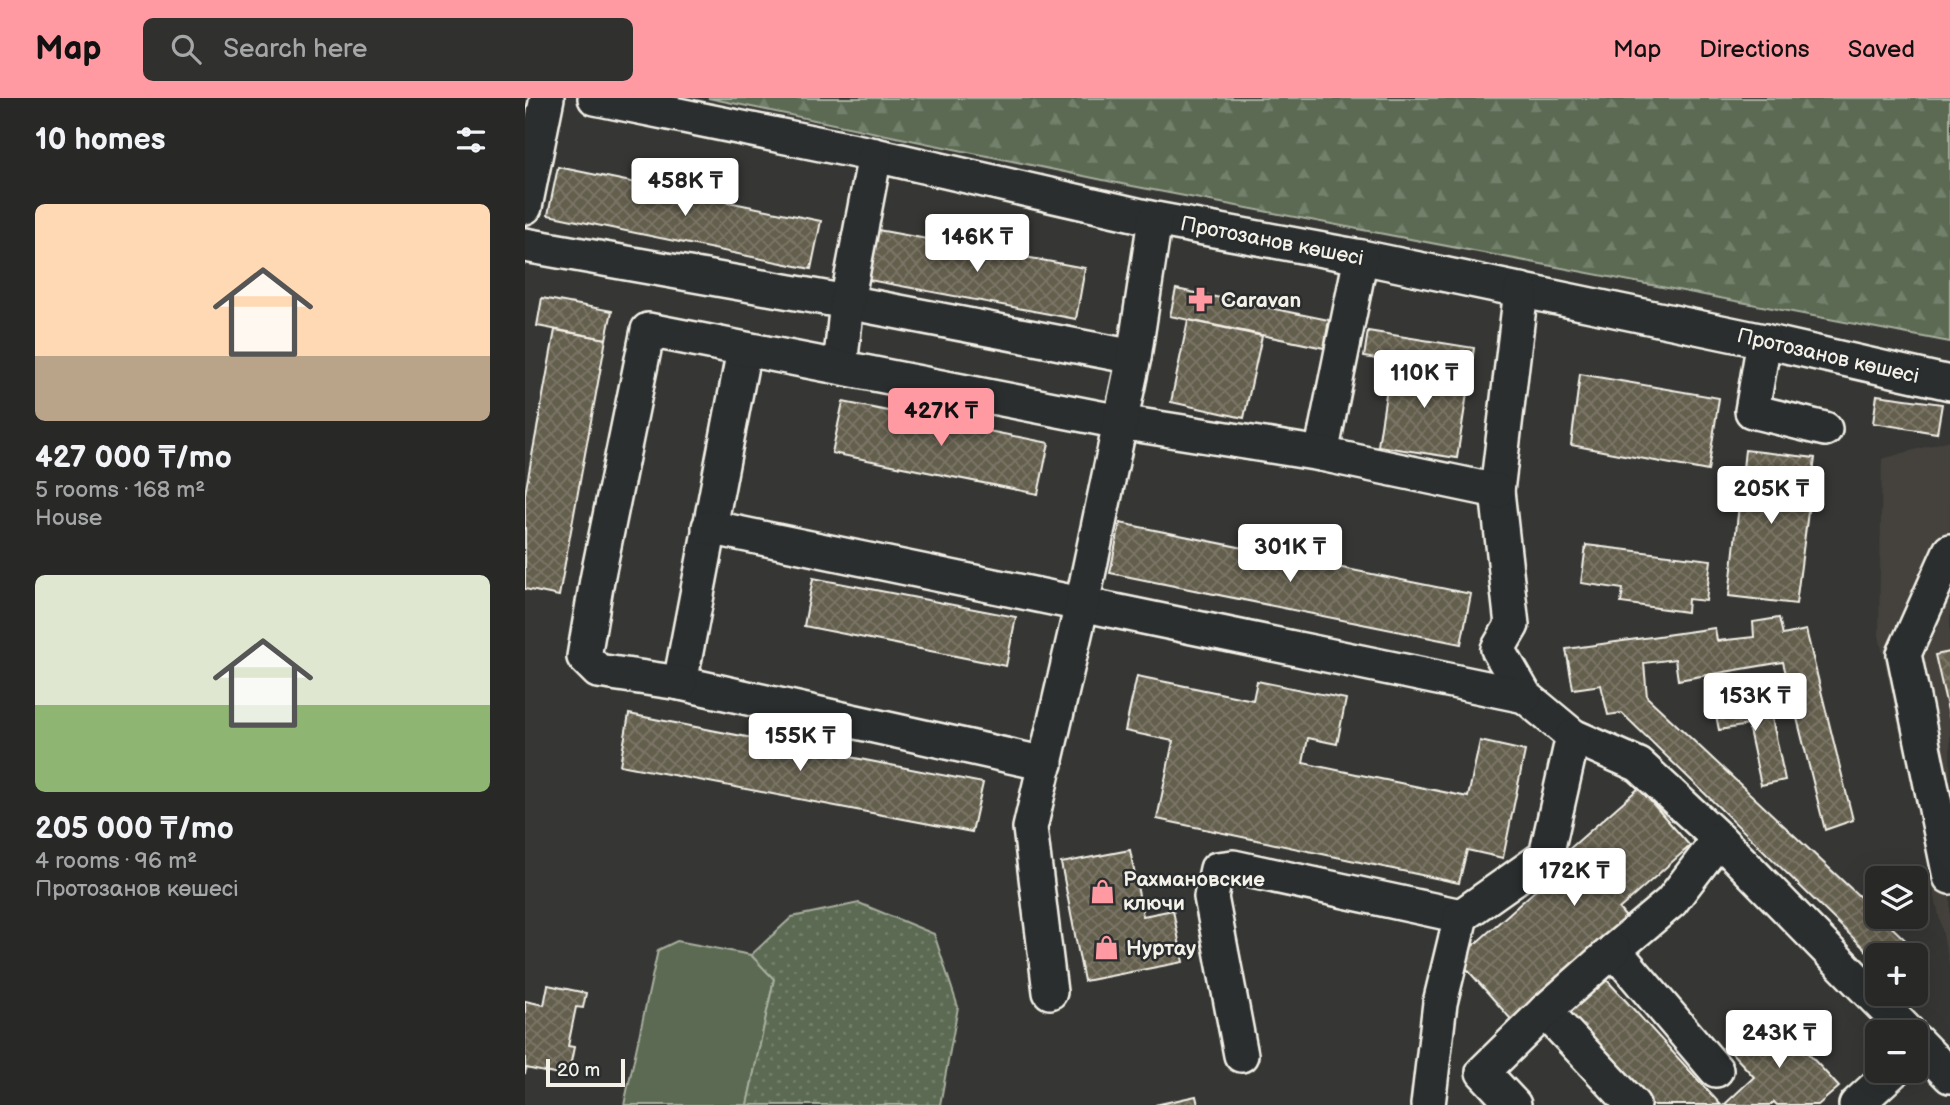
<!DOCTYPE html>
<html lang="en">
<head>
<meta charset="utf-8">
<style>
  :root { --surface:#282927; --page:#30312f; --text:#f1f3f6; --muted:#a5a6a7; --line:#444544; --accent:#ff9aa2 }
  body { margin:0; font-family:"Balsamiq Sans",sans-serif; background:var(--page); color:var(--text); height:100vh; display:flex; flex-direction:column; font-size:26px; white-space:nowrap }
  * { box-sizing:border-box; margin:0 }
  p { font-size:23px; color:var(--muted) }
  .icon { flex:none; width:38px; height:38px; fill:none; stroke:currentColor; stroke-width:2; stroke-linecap:round; stroke-linejoin:round }
  .map { position:relative; flex:1; overflow:hidden }
  .sheet { display:flex; flex-direction:column; background:var(--surface); width:525px }
  .sheet>* { flex:none }
  .buttons { position:absolute; left:1340px; top:768px; display:grid; gap:14px }
  .buttons a { display:grid; place-items:center; width:63px; height:63px; border-radius:10px; background:var(--surface); box-shadow:0 7px 28px #0002,0 0 0 2px var(--line); font-size:35px }
  .scale { position:absolute; left:21px; bottom:18px; width:79px; box-sizing:border-box; padding-left:7px; border:4px solid #f4f1e8; border-top:0; font-size:19px; line-height:24px; white-space:nowrap; color:#f4f1e8; -webkit-text-stroke:5px #2a2d2e; paint-order:stroke }
  .price { position:absolute; translate:-50% -60px; padding:0 16px; border-radius:7px; background:#fff; color:#222; font-size:23px; line-height:46px; filter:drop-shadow(0 2px 4px #0008) }
  .price::after { content:''; position:absolute; left:50%; top:42px; width:21px; height:16px; margin-left:-10px; background:inherit; clip-path:polygon(0 0,100% 0,50% 100%) }
  .price.current { background:var(--accent); color:#111 }
  ul { padding:0; list-style:none }
  li { display:grid; align-content:center; gap:14px; height:371px; padding:0 35px }
  li span { display:grid; place-items:center; height:217px; border-radius:10px; color:#555 }
  li>.icon { margin-inline-start:auto }
  span .icon { width:126px; height:126px; fill:#fffc; stroke-width:1 }
  li b { font-size:30px }
  h2 { display:flex; justify-content:space-between; align-items:center; height:84px; padding:0 35px; font-size:30px }
  header { display:flex; align-items:center; gap:42px; box-sizing:border-box; height:98px; padding:0 35px; background:var(--accent); color:#111 }
  header strong { font-size:33px }
  nav { display:flex; gap:38px; margin-inline-start:auto; font-size:24px }
  .search { width:490px; height:63px; background:var(--page); display:flex; align-items:center; gap:18px; box-sizing:border-box; padding:0 24px; border-radius:10px; color:var(--muted); font-size:26px }
  main { display:flex; flex:1; min-height:0 }
  .map>svg:first-child { display:block }
  .built { fill:#44433c }
  .grass { fill:#5b6b53; stroke:#a8ae9e; stroke-width:2 }
  .forest { fill:url(#forest-firs); stroke:#a8ae9e; stroke-width:2 }
  .park { fill:url(#park-dots); stroke:#a8ae9e; stroke-width:2 }
  .building { fill:url(#building-cross-hatch); stroke:#f4f1e8; stroke-width:2 }
  .lines { fill:none; stroke-linecap:round; stroke-linejoin:round }
  .minor-casing { stroke:#f4f1e8; stroke-width:38 }
  .minor { stroke:#2a2d2e; stroke-width:33 }
  .labels { text-anchor:middle; dominant-baseline:central; stroke-width:5; stroke-linejoin:round; paint-order:stroke }
  .street-label { font-size:21px; fill:#f4f1e8; stroke:#2a2d2e }
  .poi-label { font-size:21px; font-weight:bold; fill:#f4f1e8; stroke:#2a2d2e; text-anchor:start }
</style>
</head>
<body>
<header>
<strong>Map</strong>
<div class="search"><svg class="icon" aria-label="search" viewBox="0 0 24 24"><circle cx="10" cy="10" r="6"/><path d="M15 15l6 6"/></svg>Search here</div>
<nav><a>Map</a><a>Directions</a><a>Saved</a></nav>
</header>
<main>
<section class="sheet">
<h2>10 homes<svg class="icon" aria-label="filters" viewBox="0 0 24 24"><path d="M4 7h16M4 17h16"/><circle cx="9" cy="7" r="2"/><circle cx="15" cy="17" r="2"/></svg></h2>
<ul>
<li><span style="background:linear-gradient(#ffd9b3 70%,#b9a48a 0)"><svg class="icon" aria-label="home" viewBox="0 0 24 24"><path d="M3 11l9-7 9 7M6 9v11h12V9"/></svg></span><div><b>427 000 ₸/mo</b><p>5 rooms · 168 m²</p><p>House</p></div></li>
<li><span style="background:linear-gradient(#dfe7d0 60%,#8fb573 0)"><svg class="icon" aria-label="home" viewBox="0 0 24 24"><path d="M3 11l9-7 9 7M6 9v11h12V9"/></svg></span><div><b>205 000 ₸/mo</b><p>4 rooms · 96 m²</p><p>Протозанов көшесі</p></div></li>
</ul>
</section>
<div class="map">
<svg width="1425" height="1007" viewBox="0 0 1425 1007">
  <defs>
    <pattern id="forest-firs" width="22" height="20" patternUnits="userSpaceOnUse" patternTransform="scale(1.75)"><rect width="22" height="20" fill="#5b6b53"/><path d="M5 1l3.5 6h-7zM16 11l3.5 6h-7z" fill="#73816c"/></pattern>
    <pattern id="park-dots" width="8" height="8" patternUnits="userSpaceOnUse" patternTransform="scale(1.75)"><rect width="8" height="8" fill="#5b6b53"/><path d="M2 2h.1M6 6h.1" fill="none" stroke="#73816c" stroke-width="1.8" stroke-linecap="round"/></pattern>
    <pattern id="building-cross-hatch" width="8" height="8" patternUnits="userSpaceOnUse" patternTransform="scale(1.75)"><rect width="8" height="8" fill="#645e4e"/><path d="M0 0l8 8M0 8l8-8" fill="none" stroke="#7b7668"/></pattern>
  </defs>
  <rect width="100%" height="100%" fill="#363734"/>
  <filter id="ink" filterUnits="userSpaceOnUse"><feTurbulence type="fractalNoise" baseFrequency=".0143" numOctaves="2"/><feDisplacementMap in="SourceGraphic" scale="14" xChannelSelector="R" yChannelSelector="G"/><feConvolveMatrix kernelMatrix="1 2 1 2 8 2 1 2 1" color-interpolation-filters="sRGB"/></filter>
  <g filter="url(#ink)">
    <polygon class="built" points="1425,342 1425,869 1354,537 1357,361"/>
    <polygon class="grass" points="152,843 226,857 249,881 222,1007 99,1007 133,852"/>
    <polygon class="forest" points="183,0 1425,0 1425,244 602,87"/>
    <polygon class="park" points="334,805 409,836 433,909 415,1007 222,1007 249,881 226,857 267,819"/>
    <g class="building">
      <polygon points="33,69 296,123 286,171 23,117"/>
      <polygon points="353,132 560,170 551,221 344,182"/>
      <polygon points="651,191 804,222 799,250 645,218"/>
      <polygon points="17,200 87,213 81,241 12,228"/>
      <polygon points="663,222 737,238 719,320 646,304"/>
      <polygon points="30,232 81,241 34,498 0,491 0,396"/>
      <polygon points="843,233 949,250 945,276 839,259"/>
      <polygon points="866,264 945,276 932,360 853,348"/>
      <polygon points="1055,276 1194,300 1183,373 1046,347"/>
      <polygon points="1352,297 1417,306 1412,335 1348,325"/>
      <polygon points="318,304 524,345 513,396 307,355"/>
      <polygon points="1220,352 1290,360 1271,506 1204,498"/>
      <polygon points="595,425 946,496 936,546 585,475"/>
      <polygon points="1061,447 1186,462 1181,503 1163,501 1162,514 1096,505 1098,491 1056,485"/>
      <polygon points="288,480 491,519 481,568 279,528"/>
      <polygon points="1254,520 1258,537 1281,532 1328,722 1300,732 1258,564 1153,582 1150,561 1119,565 1122,599 1353,816 1353,819 1356,819 1390,851 1384,858 1353,858 1353,864 1097,615 1083,617 1076,587 1048,591 1041,551 1190,530 1192,543 1229,539 1228,524"/>
      <polygon points="1425,554 1425,621 1410,557"/>
      <polygon points="612,578 728,602 732,583 821,601 812,646 783,640 778,665 943,699 955,643 1000,653 978,760 942,752 934,785 632,721 648,643 600,633"/>
      <polygon points="1242,596 1260,682 1236,687 1223,627 1194,632 1189,607"/>
      <polygon points="104,616 458,685 447,734 95,667"/>
      <polygon points="1114,690 1165,748 1094,811 1106,825 991,927 933,861 1048,759 1042,753"/>
      <polygon points="605,752 618,818 648,812 658,864 559,883 536,765"/>
      <polygon points="1080,880 1196,1007 1126,1007 1042,915"/>
      <polygon points="23,887 61,895 58,910 51,909 43,948 49,949 43,979 1,970 0,976 0,903 19,907"/>
      <polygon points="1247,916 1314,989 1293,1007 1252,1007 1249,1004 1245,1007 1199,1007 1229,979 1205,953"/>
      <polygon points="671,998 673,1007 630,1007"/>
    </g>
    <g class="lines">
      <defs>
        <g id="minor">
          <polyline points="70,0 350,57 630,121 836,159 1239,243 1425,285"/>
          <polyline points="0,109 22,0"/>
          <polyline points="0,147 322,204 609,259"/>
          <polyline points="996,192 972,393 987,527 973,551 1000,598 1048,638 1114,667 1194,741 1383,934"/>
          <polyline points="1239,243 1227,313 1300,331"/>
          <polyline points="219,252 155,585 521,666"/>
          <polyline points="315,269 322,204 350,57"/>
          <polyline points="796,356 836,159"/>
          <polyline points="184,429 1000,598"/>
          <polyline points="1425,453 1379,556 1425,779"/>
          <polyline points="155,585 73,573 59,559 72,482 123,232 595,324 796,356 972,393"/>
          <polyline points="525,894 505,730 557,506 609,259 630,121"/>
          <polyline points="1020,913 1108,1007"/>
          <polyline points="1391,943 1425,978"/>
          <polyline points="716,957 686,799 692,771 708,769 936,818"/>
          <polyline points="1191,972 1089,852 1146,804 1194,741"/>
          <polyline points="903,1007 915,905 936,818 1021,758 1048,638"/>
          <polyline points="989,1007 958,974 1020,913 1089,852"/>
          <polyline points="1331,1007 1368,973"/>
        </g>
      </defs>
      <use href="#minor" class="minor-casing"/>
      <use href="#minor" class="minor"/>
    </g>
  </g>
  <defs>
    <symbol id="pharmacy-bare" viewBox="-9 -9 18 18"><path d="M-2-6h4v4h4v4h-4v4h-4v-4h-4v-4h4Z" fill="#ff9aa2" stroke="#2a2d2e" stroke-width="2.5" paint-order="stroke"/></symbol>
    <symbol id="shop-bare" viewBox="-9 -9 18 18"><path d="M-5-2.5h2.3a2.7 3.5 0 0 1 5.4 0H5L5.5 6h-11ZM-1.5-2.5h3a1.5 2.3 0 0 0-3 0Z" fill="#ff9aa2" stroke="#2a2d2e" stroke-width="2.5" paint-order="stroke"/></symbol>
  </defs>
  <g fill-rule="evenodd">
    <use href="#pharmacy-bare" x="658" y="184" width="35" height="35"/>
    <use href="#shop-bare" x="560" y="776" width="35" height="35"/>
    <use href="#shop-bare" x="564" y="832" width="35" height="35"/>
  </g>
  <g class="labels">
    <g class="street-label">
      <text transform="translate(747 143) rotate(11)">Протозанов көшесі</text>
      <text transform="translate(1303 258) rotate(13)">Протозанов көшесі</text>
    </g>
    <g class="poi-label">
      <text x="696" y="202">Caravan</text>
      <text x="598" y="781">Рахмановские<tspan x="598" dy="24">ключи</tspan></text>
      <text x="601" y="850">Нуртау</text>
    </g>
  </g>
</svg>
<div class="buttons">
<a><svg class="icon" aria-label="layers" viewBox="0 0 24 24"><path d="M12 4l9 5-9 5-9-5zM3 14l9 5 9-5"/></svg></a>
<a>+</a>
<a>−</a>
</div>
<div class="scale">20 m</div>
<b class="price" style="left:160px;top:120px">458K ₸</b>
<b class="price" style="left:452px;top:176px">146K ₸</b>
<b class="price" style="left:899px;top:312px">110K ₸</b>
<b class="price current" style="left:416px;top:350px">427K ₸</b>
<b class="price" style="left:1246px;top:428px">205K ₸</b>
<b class="price" style="left:765px;top:486px">301K ₸</b>
<b class="price" style="left:1230px;top:635px">153K ₸</b>
<b class="price" style="left:275px;top:675px">155K ₸</b>
<b class="price" style="left:1049px;top:810px">172K ₸</b>
<b class="price" style="left:1254px;top:972px">243K ₸</b>
</div>
</main>
</body>
</html>
